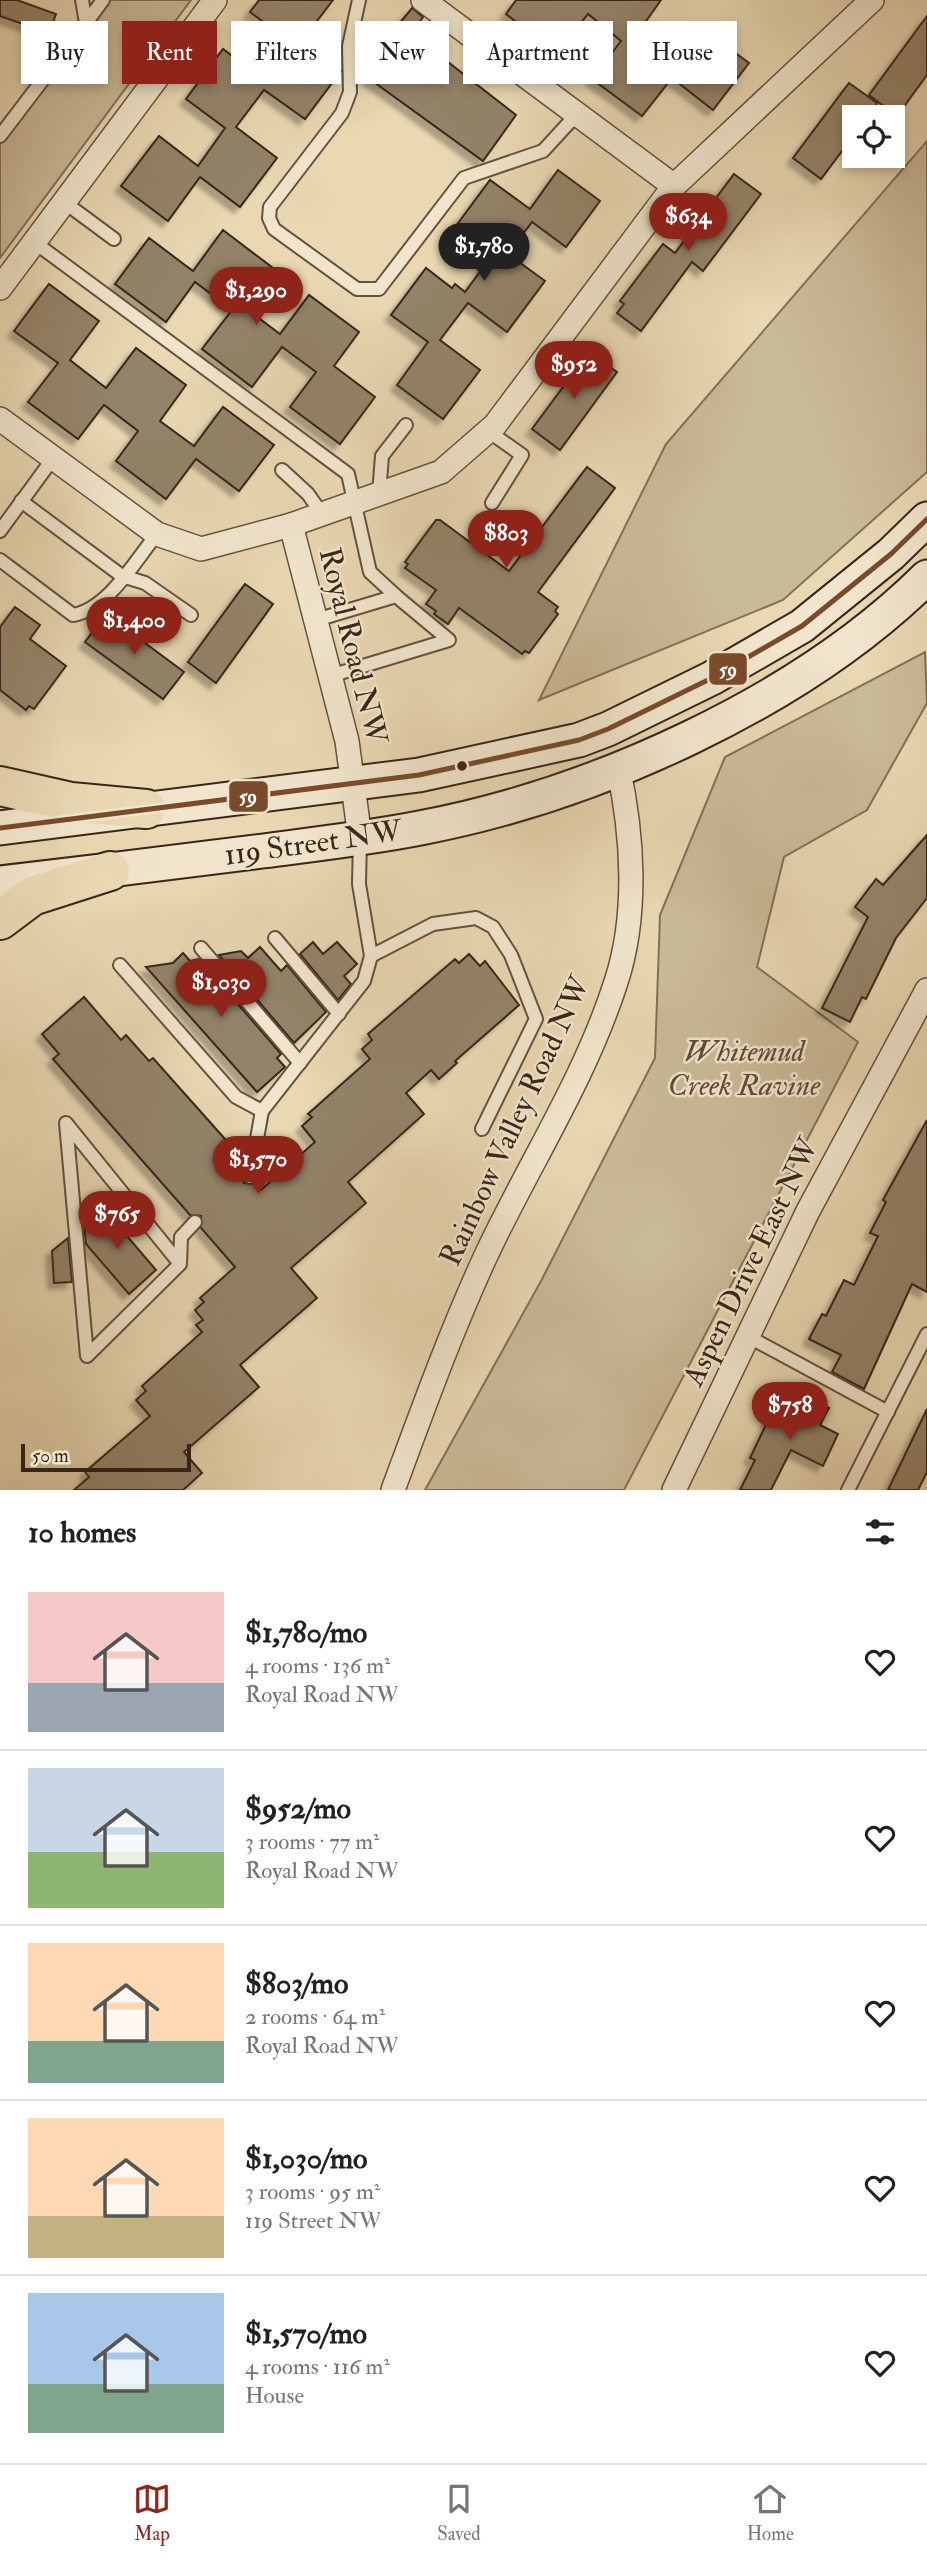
<!DOCTYPE html>
<html lang="en">
<head>
<meta charset="utf-8">
<style>
  :root { --surface:#fff; --page:#f6f6f6; --text:#222; --muted:#767676; --line:#e0e0e0; --accent:#8f2418 }
  body { margin:0; font-family:"IM FELL Double Pica",serif; background:var(--page); color:var(--text); height:100vh; display:flex; flex-direction:column; font-size:26px; white-space:nowrap }
  * { box-sizing:border-box; margin:0 }
  p { font-size:23px; color:var(--muted) }
  .icon { flex:none; width:38px; height:38px; fill:none; stroke:currentColor; stroke-width:2; stroke-linecap:round; stroke-linejoin:round }
  .map { position:relative; height:1490px; overflow:hidden }
  .sheet { display:flex; flex-direction:column; background:var(--surface); flex:1 }
  .sheet>* { flex:none }
  .guide { position:absolute; left:21px; top:21px; width:886px; height:63px; display:flex; gap:14px }
  .fabs { position:absolute; left:842px; top:105px; display:grid; gap:14px }
  .fabs a { display:grid; place-items:center; width:63px; height:63px; border-radius:0px; background:var(--surface); box-shadow:0 4px 10px #0003; font-size:35px }
  .scale { position:absolute; left:21px; bottom:18px; width:170px; box-sizing:border-box; padding-left:7px; border:4px solid #38261a; border-top:0; font-size:19px; line-height:24px; white-space:nowrap; color:#38261a; -webkit-text-stroke:5px #f1e6cd; paint-order:stroke }
  .price { position:absolute; translate:-50% -60px; padding:0 16px; border-radius:24px; background:var(--accent); color:#fff; font-size:23px; line-height:46px; filter:drop-shadow(0 2px 4px #0008) }
  .price::after { content:''; position:absolute; left:50%; top:42px; width:21px; height:16px; margin-left:-10px; background:inherit; clip-path:polygon(0 0,100% 0,50% 100%) }
  .price.current { background:#222; color:#fff }
  ul { padding:0; list-style:none }
  li { display:flex; align-items:center; gap:21px; height:175px; padding:0 28px }
  li+li { border-top:2px solid var(--line) }
  li span { display:grid; place-items:center; flex:none; width:196px; height:140px; border-radius:0px; color:#555 }
  li>.icon { margin-inline-start:auto }
  span .icon { width:84px; height:84px; fill:#fffc; stroke-width:1 }
  li b { font-size:30px }
  h2 { display:flex; justify-content:space-between; align-items:center; height:84px; padding:0 28px; font-size:30px }
  .tag { padding:0 24px; border-radius:0px; background:var(--surface); box-shadow:0 4px 10px #0003; font-size:24px; line-height:63px }
  .tag.current { background:var(--accent); color:#fff }
  .menu { display:flex; justify-content:space-around; align-items:center; height:98px; border-top:2px solid var(--line); background:var(--surface); font-size:19px; color:var(--muted) }
  .menu a { display:grid; justify-items:center; gap:4px }
  .menu .current { color:var(--accent) }
  .map>svg:first-child { display:block }
  .green { fill:#cbba98; stroke:#827059; stroke-width:2 }
  .building { fill:#948369; stroke:#38261a; stroke-width:2; filter:url(#shadow) }
  .lines { fill:none; stroke-linecap:round; stroke-linejoin:round }
  .lane-casing { stroke:#645240; stroke-width:16 }
  .street-casing { stroke:#645240; stroke-width:26 }
  .secondary-casing { stroke:#38261a; stroke-width:37 }
  .highway-casing { stroke:#38261a; stroke-width:42 }
  .lane { stroke:#f1e6cd; stroke-width:12 }
  .street { stroke:#f1e6cd; stroke-width:23 }
  .secondary { stroke:#f1e6cd; stroke-width:33 }
  .highway { stroke:#e9d8b2; stroke-width:38 }
  .bus-1-casing { stroke:#f1e6cd; stroke-width:10 }
  .bus-1 { stroke:#7a4b2a; stroke-width:5 }
  .bus-dot { fill:#38261a; stroke:#f1e6cd; stroke-width:2.5 }
  .labels { text-anchor:middle; dominant-baseline:central; stroke-width:5; stroke-linejoin:round; paint-order:stroke }
  .street-label { font-size:30px; fill:#38261a; stroke:#f1e6cd }
  .park-label { font-size:30px; font-style:italic; fill:#5d4b3a; stroke:#f1e6cd }
  .line-badge { stroke:#f1e6cd; stroke-width:2.5 }
  .badge-label { font-size:19px; text-anchor:middle; font-weight:bold; fill:#fff }
</style>
</head>
<body>
<div class="map">
<svg width="927" height="1490" viewBox="0 0 927 1490">
  <defs>
    <filter id="shadow"><feDropShadow dx="-6" dy="6" stdDeviation="2" flood-color="#0004"/></filter>
  </defs>
  <rect width="100%" height="100%" fill="#e9d8b2"/>
  <filter id="stains"><feTurbulence type="fractalNoise" baseFrequency=".00286" numOctaves="4"/><feColorMatrix values="0 0 0 0 .2 0 0 0 0 .09 0 0 0 0 .02 0 0 0 .5 -.17"/></filter>
  <radialGradient id="worn" r=".72"><stop offset=".6" stop-color="#630" stop-opacity="0"/><stop offset="1" stop-color="#630" stop-opacity=".3"/></radialGradient>
  <g class="green">
    <polygon points="104,0 191,0 0,258 0,140"/>
    <polygon points="927,141 927,472 783,600 539,700 666,444"/>
    <polygon points="925,652 927,703 867,810 784,857 757,967 858,1042 624,1490 425,1490 541,1281 655,1058 660,915 725,757"/>
  </g>
  <g class="building">
    <polygon points="0,0 17,0 56,14 49,33 0,16"/>
    <polygon points="259,0 333,0 301,42 341,71 305,119 264,90 236,127 277,158 240,207 200,177 168,221 121,186 159,136 198,166 225,128 186,99 223,49 262,78 289,41 250,12"/>
    <polygon points="516,0 661,0 632,41 668,68 700,27 749,63 713,110 672,78 642,116 592,79 621,41 588,14 557,54 506,14"/>
    <polygon points="412,8 423,17 412,34 516,115 483,161 360,72"/>
    <polygon points="927,16 927,75 897,116 869,95"/>
    <polygon points="849,83 877,103 867,117 854,117 854,135 821,179 793,158"/>
    <polygon points="558,170 600,201 566,247 532,222 508,254 545,281 507,332 468,303 440,340 480,370 443,419 397,385 428,342 391,315 426,268 452,288 455,284 465,292 490,258 453,230 490,180 530,209"/>
    <polygon points="734,174 761,194 703,271 692,262 641,331 617,313 624,304 620,301 663,244 675,253"/>
    <polygon points="223,230 273,268 244,307 280,334 309,295 359,332 334,366 375,397 340,444 290,407 316,372 282,347 252,387 202,349 232,310 195,282 166,322 115,284 149,238 193,271"/>
    <polygon points="49,284 99,321 70,360 106,388 136,348 186,385 160,421 194,446 223,407 274,445 239,491 196,459 166,499 116,461 138,431 104,405 78,439 28,402 58,363 14,331"/>
    <polygon points="589,352 617,372 560,450 532,429"/>
    <polygon points="587,467 615,488 538,592 558,607 555,611 558,614 529,653 525,651 522,654 459,608 448,624 434,614 436,611 426,604 436,590 405,568 408,564 405,562 436,520 440,520 509,571"/>
    <polygon points="245,584 273,604 216,683 188,662"/>
    <polygon points="15,607 40,625 30,639 66,666 34,709 29,706 26,710 0,690 0,627"/>
    <polygon points="106,614 184,672 163,699 85,642"/>
    <polygon points="927,835 927,898 896,938 866,999 862,997 850,1022 822,1008 868,917 855,907 876,879 883,885"/>
    <polygon points="313,942 323,954 337,942 357,964 344,976 351,984 338,1000 300,954"/>
    <polygon points="260,947 281,971 287,965 326,1012 294,1043 219,955 241,951 248,958"/>
    <polygon points="183,953 190,961 199,959 281,1054 277,1058 285,1067 257,1092 146,967 173,963"/>
    <polygon points="469,954 480,966 485,961 519,1005 455,1061 457,1063 439,1079 431,1070 406,1093 424,1114 348,1182 366,1203 291,1268 317,1298 240,1365 259,1387 184,1452 202,1473 183,1490 74,1490 89,1477 85,1472 150,1416 136,1400 146,1391 142,1386 202,1332 196,1325 203,1320 195,1310 204,1302 200,1298 235,1267 201,1228 201,1216 190,1215 53,1059 59,1054 42,1034 84,997 121,1040 126,1035 149,1061 153,1058 233,1148 228,1152 243,1169 244,1183 255,1184 261,1190 315,1142 302,1126 312,1117 308,1114 370,1059 362,1049 372,1040 368,1034 455,959 459,963"/>
    <polygon points="927,1120 927,1292 912,1284 864,1389 832,1372 841,1355 809,1339 822,1314 826,1316 844,1280 854,1285 878,1236 870,1233 886,1202 883,1200"/>
    <polygon points="103,1208 156,1270 129,1294 86,1244 84,1224"/>
    <polygon points="68,1238 72,1282 54,1283 52,1251"/>
    <polygon points="798,1392 829,1408 820,1425 838,1434 823,1466 791,1450 771,1490 740,1490 755,1460 750,1458 773,1410 786,1417"/>
    <polygon points="927,1409 927,1472 918,1490 888,1490"/>
  </g>
  <g class="lines">
    <defs>
      <g id="lane">
        <polyline points="82,0 86,23 103,0"/>
        <polyline points="359,0 349,46 350,92 342,113 270,207 269,218 274,229 357,289 379,289 464,178 543,151 577,114"/>
        <polyline points="0,136 86,23"/>
        <polyline points="64,202 114,239"/>
        <polyline points="34,242 348,474 370,572 396,596"/>
        <polyline points="488,431 522,455 492,503"/>
        <polyline points="282,470 308,494 322,514"/>
        <polyline points="379,494 382,456 406,425"/>
        <polyline points="21,501 122,576 145,583 191,615"/>
        <polyline points="0,531 54,457"/>
        <path d="M 0,560 L 73,615 C 108,609 135,561 157,534"/>
        <polyline points="316,620 396,596 449,640 330,676"/>
        <polyline points="275,938 339,1014"/>
        <polyline points="201,948 300,1063"/>
        <polyline points="371,956 433,924 476,918 493,927 511,955 536,1019 482,1129"/>
        <polyline points="120,965 236,1097 262,1111 364,981 371,956 359,884 360,838"/>
        <polyline points="250,1177 262,1111"/>
        <polyline points="180,1264 87,1356 66,1123 180,1264 181,1237 195,1222"/>
        <polyline points="749,1337 888,1412"/>
        <polyline points="848,1490 927,1334"/>
      </g>
      <g id="street">
        <polyline points="423,0 674,186"/>
        <polyline points="0,288 215,0"/>
        <polyline points="0,419 157,534 201,549 291,525 441,472 495,425 674,186 872,0"/>
        <polyline points="291,525 347,741 360,838"/>
        <path d="M 393,1490 C 423,1409 452,1328 489,1249 C 531,1161 586,1076 616,982 C 638,915 633,835 618,767"/>
        <polyline points="674,1490 808,1211 927,990"/>
      </g>
      <g id="secondary">
        <polyline points="0,828 419,775 579,740 608,729 712,678 802,626 891,554 927,519"/>
        <path d="M 0,883 C 88,873 175,862 263,851 C 316,844 369,838 420,828 C 594,795 801,702 927,577"/>
      </g>
      <g id="highway">
        <polyline points="0,786 71,802 146,809"/>
        <polyline points="0,920 32,896 110,871"/>
      </g>
    </defs>
    <use href="#lane" class="lane-casing"/>
    <use href="#street" class="street-casing"/>
    <use href="#secondary" class="secondary-casing"/>
    <use href="#highway" class="highway-casing"/>
    <use href="#lane" class="lane"/>
    <use href="#street" class="street"/>
    <use href="#secondary" class="secondary"/>
    <use href="#highway" class="highway"/>
    <defs>
      <polyline id="bus-1" points="0,828 419,775 579,740 608,729 712,678 802,626 891,554 927,519"/>
    </defs>
    <use href="#bus-1" class="bus-1-casing"/>
    <use href="#bus-1" class="bus-1"/>
  </g>
  <circle class="bus-dot" cx="462" cy="766" r="6"/>
  <g class="labels">
    <g class="street-label">
      <text transform="translate(353 646) rotate(76)">Royal Road NW</text>
      <text transform="translate(313 843) rotate(-8)">119 Street NW</text>
      <text transform="translate(515 1121) rotate(-65)">Rainbow Valley Road NW</text>
      <text transform="translate(751 1262) rotate(-64)">Aspen Drive East NW</text>
    </g>
    <g class="park-label">
      <text x="744" y="1051">Whitemud<tspan x="744" dy="34">Creek Ravine</tspan></text>
    </g>
  </g>
  <g class="line-badge">
    <rect x="708" y="652" width="40" height="34" rx="7" fill="#7a4b2a"/>
    <rect x="228" y="780" width="41" height="33" rx="7" fill="#7a4b2a"/>
  </g>
  <g class="badge-label">
    <text x="728" y="676">59</text>
    <text x="248" y="803">59</text>
  </g>
  <rect width="100%" height="100%" filter="url(#stains)"/>
  <rect width="100%" height="100%" fill="url(#worn)"/>
</svg>
<div class="fabs">
<a><svg class="icon" aria-label="locate" viewBox="0 0 24 24"><circle cx="12" cy="12" r="6"/><path d="M12 2v4M12 18v4M2 12h4M18 12h4"/></svg></a>
</div>
<div class="scale">50 m</div>
<b class="price" style="left:688px;top:253px">$634</b>
<b class="price current" style="left:484px;top:283px">$1,780</b>
<b class="price" style="left:256px;top:327px">$1,290</b>
<b class="price" style="left:574px;top:401px">$952</b>
<b class="price" style="left:506px;top:570px">$803</b>
<b class="price" style="left:134px;top:657px">$1,400</b>
<b class="price" style="left:221px;top:1019px">$1,030</b>
<b class="price" style="left:258px;top:1196px">$1,570</b>
<b class="price" style="left:117px;top:1251px">$765</b>
<b class="price" style="left:790px;top:1442px">$758</b>
<div class="guide">
<a class="tag">Buy</a>
<a class="tag current">Rent</a>
<a class="tag">Filters</a>
<a class="tag">New</a>
<a class="tag">Apartment</a>
<a class="tag">House</a>
</div>
</div>
<section class="sheet">
<h2>10 homes<svg class="icon" aria-label="filters" viewBox="0 0 24 24"><path d="M4 7h16M4 17h16"/><circle cx="9" cy="7" r="2"/><circle cx="15" cy="17" r="2"/></svg></h2>
<ul>
<li><span style="background:linear-gradient(#f6c9c9 65%,#9aa5b1 0)"><svg class="icon" aria-label="home" viewBox="0 0 24 24"><path d="M3 11l9-7 9 7M6 9v11h12V9"/></svg></span><div><b>$1,780/mo</b><p>4 rooms · 136 m²</p><p>Royal Road NW</p></div><svg class="icon" aria-label="heart" viewBox="0 0 24 24"><path d="M12 20l-8-8c-3-5 5-10 8-4 3-6 11-1 8 4z"/></svg></li>
<li><span style="background:linear-gradient(#c9d6e8 60%,#8fb573 0)"><svg class="icon" aria-label="home" viewBox="0 0 24 24"><path d="M3 11l9-7 9 7M6 9v11h12V9"/></svg></span><div><b>$952/mo</b><p>3 rooms · 77 m²</p><p>Royal Road NW</p></div><svg class="icon" aria-label="heart" viewBox="0 0 24 24"><path d="M12 20l-8-8c-3-5 5-10 8-4 3-6 11-1 8 4z"/></svg></li>
<li><span style="background:linear-gradient(#ffd9b3 70%,#7fa58c 0)"><svg class="icon" aria-label="home" viewBox="0 0 24 24"><path d="M3 11l9-7 9 7M6 9v11h12V9"/></svg></span><div><b>$803/mo</b><p>2 rooms · 64 m²</p><p>Royal Road NW</p></div><svg class="icon" aria-label="heart" viewBox="0 0 24 24"><path d="M12 20l-8-8c-3-5 5-10 8-4 3-6 11-1 8 4z"/></svg></li>
<li><span style="background:linear-gradient(#ffd9b3 70%,#c2b280 0)"><svg class="icon" aria-label="home" viewBox="0 0 24 24"><path d="M3 11l9-7 9 7M6 9v11h12V9"/></svg></span><div><b>$1,030/mo</b><p>3 rooms · 95 m²</p><p>119 Street NW</p></div><svg class="icon" aria-label="heart" viewBox="0 0 24 24"><path d="M12 20l-8-8c-3-5 5-10 8-4 3-6 11-1 8 4z"/></svg></li>
<li><span style="background:linear-gradient(#a9c7e8 65%,#7fa58c 0)"><svg class="icon" aria-label="home" viewBox="0 0 24 24"><path d="M3 11l9-7 9 7M6 9v11h12V9"/></svg></span><div><b>$1,570/mo</b><p>4 rooms · 116 m²</p><p>House</p></div><svg class="icon" aria-label="heart" viewBox="0 0 24 24"><path d="M12 20l-8-8c-3-5 5-10 8-4 3-6 11-1 8 4z"/></svg></li>
</ul>
</section>
<nav class="menu">
<a class="current"><svg class="icon" aria-label="map" viewBox="0 0 24 24"><path d="M3 6l6-2 6 2 6-2v14l-6 2-6-2-6 2zM9 4v14M15 6v14"/></svg>Map</a>
<a><svg class="icon" aria-label="saved" viewBox="0 0 24 24"><path d="M7 4h10v16l-5-4-5 4z"/></svg>Saved</a>
<a><svg class="icon" aria-label="home" viewBox="0 0 24 24"><path d="M3 11l9-7 9 7M6 9v11h12V9"/></svg>Home</a>
</nav>
</body>
</html>
